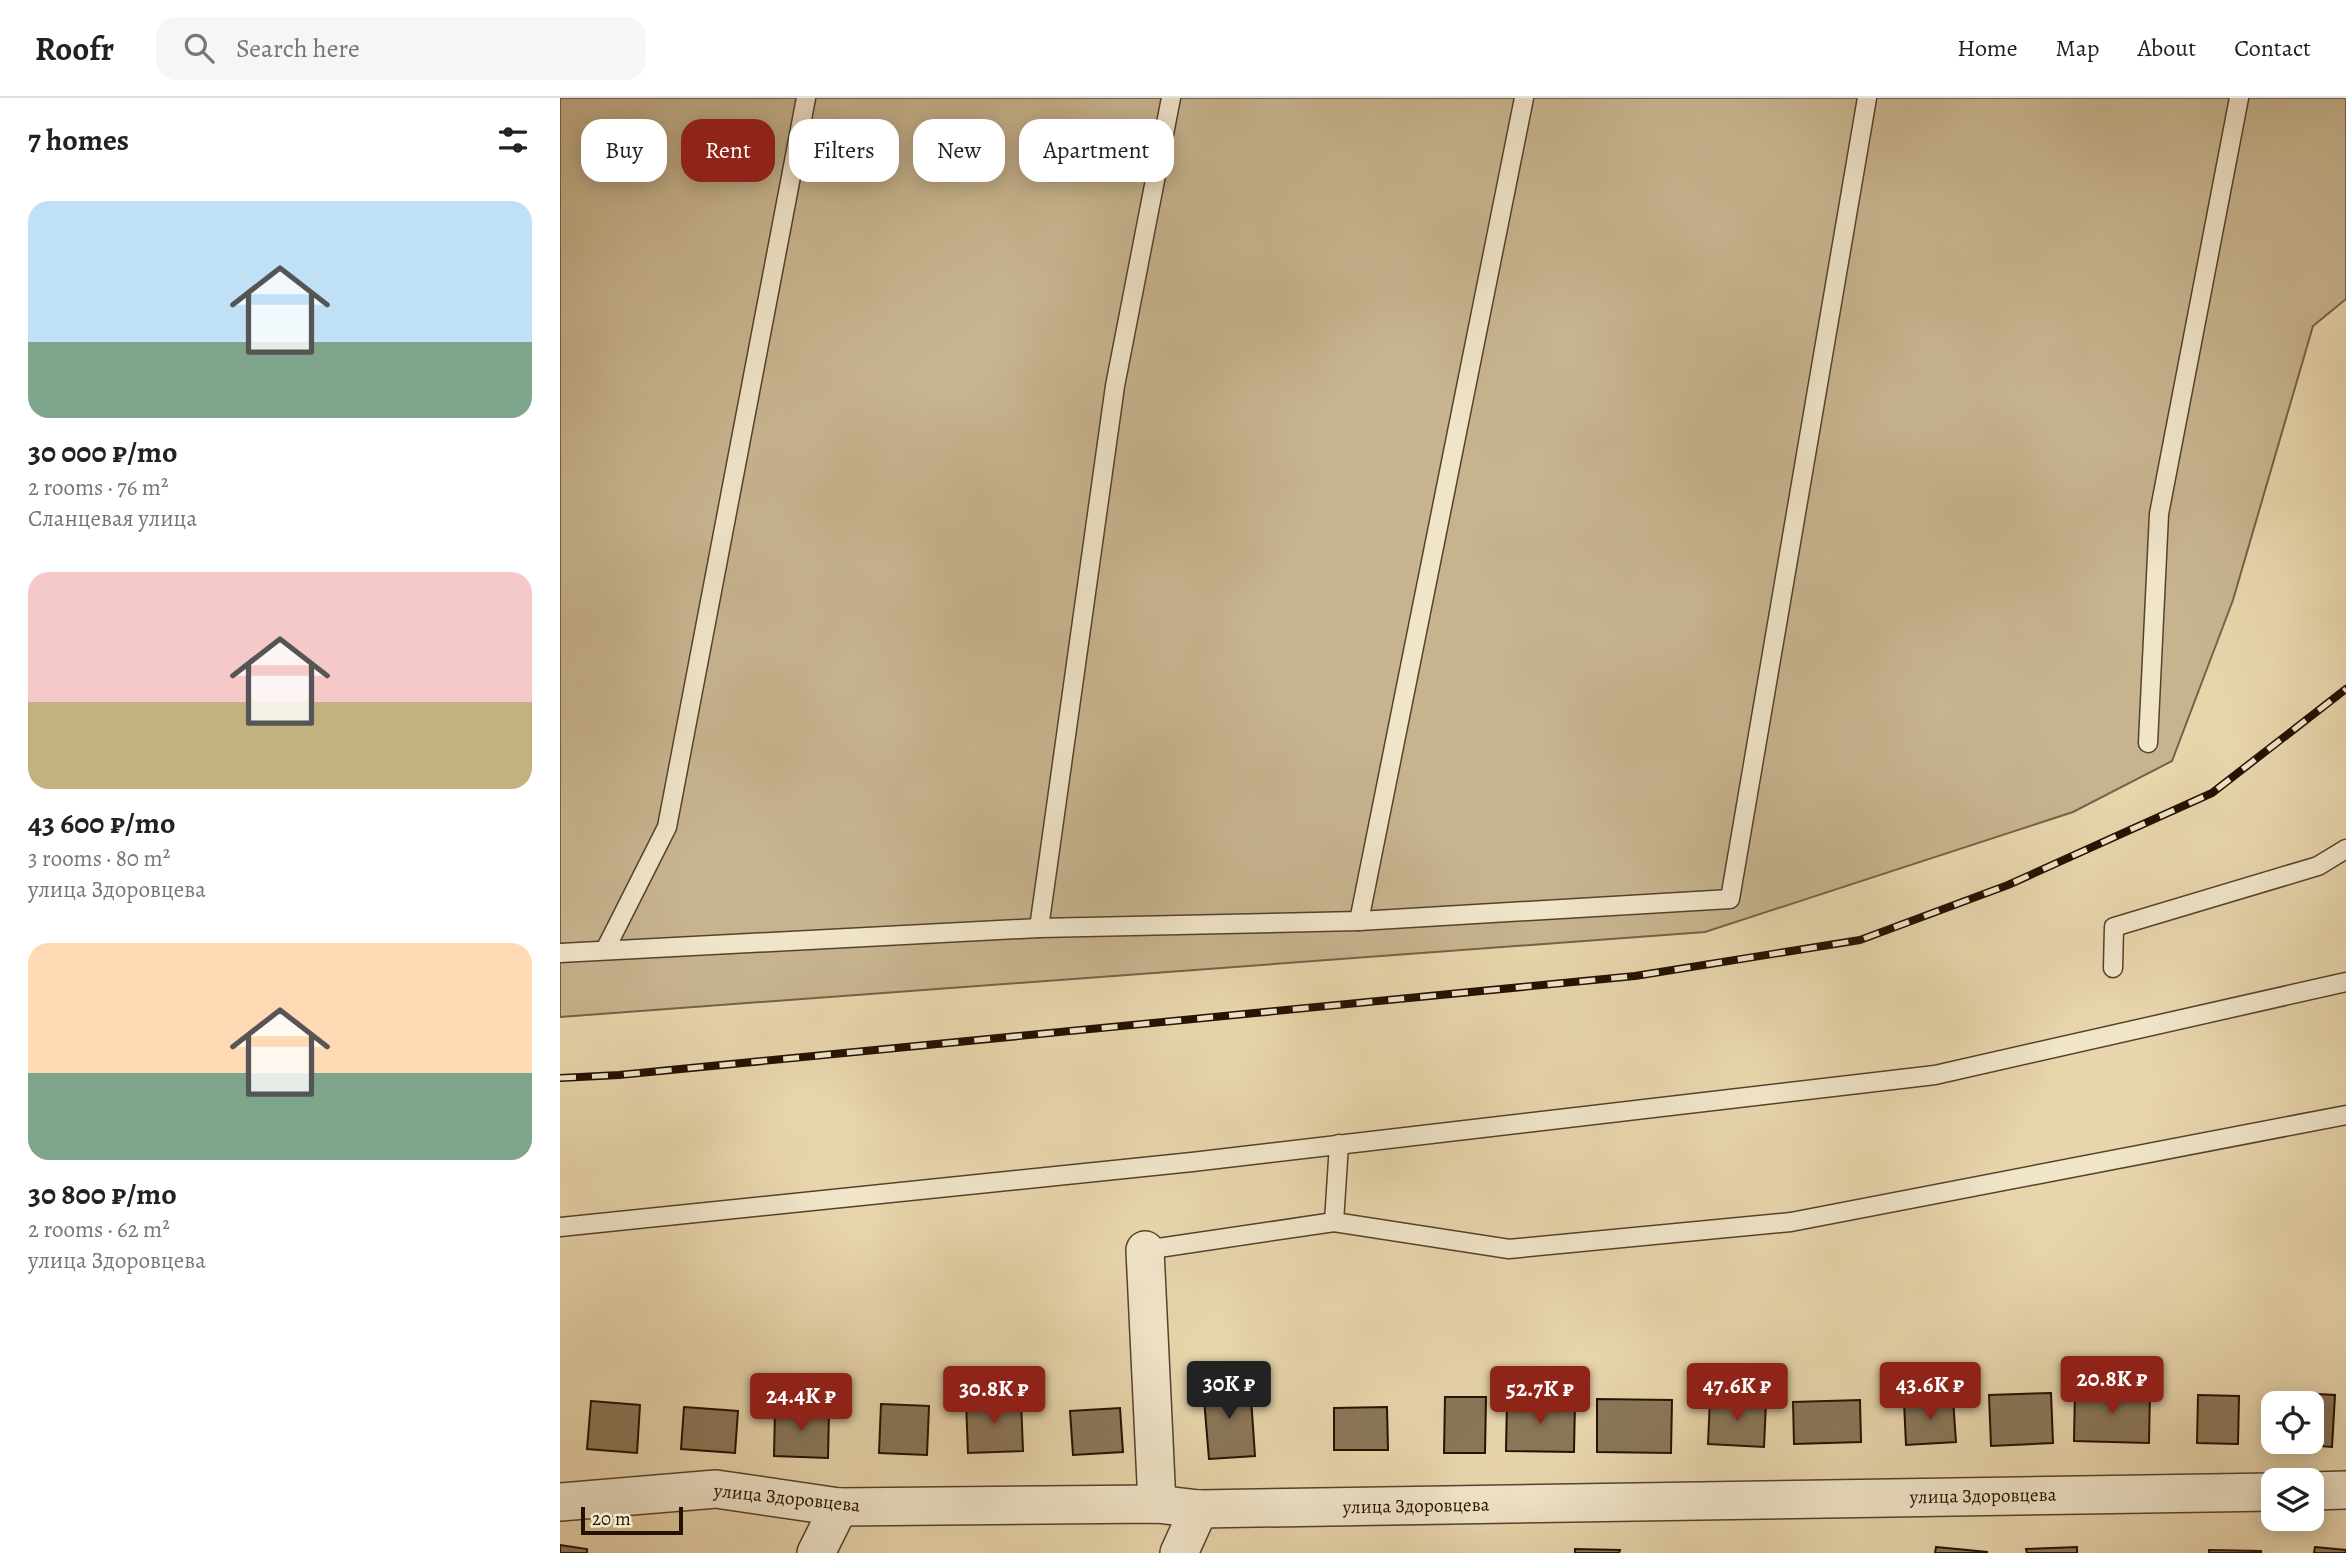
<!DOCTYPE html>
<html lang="en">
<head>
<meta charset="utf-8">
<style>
  :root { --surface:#fff; --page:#f6f6f6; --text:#222; --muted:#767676; --line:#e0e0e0; --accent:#8f2418 }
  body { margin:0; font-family:Alegreya,serif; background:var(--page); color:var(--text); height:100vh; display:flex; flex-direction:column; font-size:26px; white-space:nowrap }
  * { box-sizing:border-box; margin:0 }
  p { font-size:23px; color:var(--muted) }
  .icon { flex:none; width:38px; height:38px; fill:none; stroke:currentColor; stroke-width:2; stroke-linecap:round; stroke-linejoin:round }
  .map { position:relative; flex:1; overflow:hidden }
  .details { display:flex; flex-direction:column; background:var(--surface); width:560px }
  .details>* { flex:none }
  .guide { position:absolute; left:21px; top:21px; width:665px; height:63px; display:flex; gap:14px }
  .buttons { position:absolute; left:1701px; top:1293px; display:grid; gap:14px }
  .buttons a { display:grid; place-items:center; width:63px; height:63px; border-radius:14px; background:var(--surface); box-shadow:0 4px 18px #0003; font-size:35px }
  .scale { position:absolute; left:21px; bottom:18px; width:102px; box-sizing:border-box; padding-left:7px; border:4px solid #241100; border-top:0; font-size:19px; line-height:24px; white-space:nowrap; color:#241100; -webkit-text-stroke:5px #f0e4c9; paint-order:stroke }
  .price { position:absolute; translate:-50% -60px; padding:0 16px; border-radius:7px; background:var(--accent); color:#fff; font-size:23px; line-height:46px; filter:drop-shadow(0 2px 4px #0008) }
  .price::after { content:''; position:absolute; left:50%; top:42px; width:21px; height:16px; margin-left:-10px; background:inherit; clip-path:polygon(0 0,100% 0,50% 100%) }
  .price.on { background:#222; color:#fff }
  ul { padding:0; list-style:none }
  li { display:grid; align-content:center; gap:14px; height:371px; padding:0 28px }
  li span { display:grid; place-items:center; height:217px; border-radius:21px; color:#555 }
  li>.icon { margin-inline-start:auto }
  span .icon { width:126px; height:126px; fill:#fffc; stroke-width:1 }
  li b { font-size:30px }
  h2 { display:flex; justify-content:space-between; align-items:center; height:84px; padding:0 28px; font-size:30px }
  .tag { padding:0 24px; border-radius:21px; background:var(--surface); box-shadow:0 4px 18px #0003; font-size:24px; line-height:63px }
  .tag.on { background:var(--accent); color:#fff }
  header { display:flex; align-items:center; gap:42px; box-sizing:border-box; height:98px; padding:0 35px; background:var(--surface); border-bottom:2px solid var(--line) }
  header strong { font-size:33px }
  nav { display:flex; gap:38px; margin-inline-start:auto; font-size:24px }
  .search { width:490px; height:63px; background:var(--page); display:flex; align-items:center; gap:18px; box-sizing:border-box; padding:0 24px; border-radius:21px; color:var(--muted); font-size:26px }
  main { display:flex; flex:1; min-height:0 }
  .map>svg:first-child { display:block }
  .green { fill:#c7b48f; stroke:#766248; stroke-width:2 }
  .building { fill:#8a7759; stroke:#241100; stroke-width:2 }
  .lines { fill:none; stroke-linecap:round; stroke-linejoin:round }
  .lane-casing { stroke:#55422b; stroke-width:21 }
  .street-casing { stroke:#55422b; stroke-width:40 }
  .lane { stroke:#f0e4c9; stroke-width:18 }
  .street { stroke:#f0e4c9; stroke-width:37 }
  .rail-casing { stroke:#241100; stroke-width:8 }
  .rail { stroke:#f0e4c9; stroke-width:5; stroke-dasharray:16; stroke-linecap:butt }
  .labels { text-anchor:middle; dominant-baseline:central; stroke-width:6; stroke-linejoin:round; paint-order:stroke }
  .street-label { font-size:19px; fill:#241100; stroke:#f0e4c9 }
</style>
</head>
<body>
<header>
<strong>Roofr</strong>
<div class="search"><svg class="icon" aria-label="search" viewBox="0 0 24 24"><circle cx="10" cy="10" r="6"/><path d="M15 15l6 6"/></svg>Search here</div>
<nav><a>Home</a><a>Map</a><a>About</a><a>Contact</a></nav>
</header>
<main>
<section class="details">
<h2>7 homes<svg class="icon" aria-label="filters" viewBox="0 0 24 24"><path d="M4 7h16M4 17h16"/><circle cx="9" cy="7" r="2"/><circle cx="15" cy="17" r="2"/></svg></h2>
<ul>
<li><span style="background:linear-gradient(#bfe0f5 65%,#7fa58c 0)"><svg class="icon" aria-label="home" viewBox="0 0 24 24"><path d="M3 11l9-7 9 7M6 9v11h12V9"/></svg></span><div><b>30 000 ₽/mo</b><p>2 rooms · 76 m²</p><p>Сланцевая улица</p></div></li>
<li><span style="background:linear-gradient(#f6c9c9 60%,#c2b280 0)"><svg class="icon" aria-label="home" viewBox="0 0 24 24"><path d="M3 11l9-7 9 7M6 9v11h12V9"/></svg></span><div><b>43 600 ₽/mo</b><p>3 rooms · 80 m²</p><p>улица Здоровцева</p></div></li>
<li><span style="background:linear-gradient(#ffd9b3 60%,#7fa58c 0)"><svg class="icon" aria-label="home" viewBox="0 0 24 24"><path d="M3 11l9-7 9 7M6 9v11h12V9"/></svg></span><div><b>30 800 ₽/mo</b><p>2 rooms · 62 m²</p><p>улица Здоровцева</p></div></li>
</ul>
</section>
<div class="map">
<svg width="1786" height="1455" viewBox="0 0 1786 1455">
  <rect width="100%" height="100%" fill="#e8d5ac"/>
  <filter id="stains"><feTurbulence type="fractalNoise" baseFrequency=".00286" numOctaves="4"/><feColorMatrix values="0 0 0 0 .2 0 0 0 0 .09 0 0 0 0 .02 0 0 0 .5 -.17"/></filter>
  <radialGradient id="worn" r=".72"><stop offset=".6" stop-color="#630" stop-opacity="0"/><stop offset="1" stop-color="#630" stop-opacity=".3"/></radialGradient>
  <polygon class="green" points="0,0 1786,0 1786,201 1753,228 1673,502 1612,663 1513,714 1145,834 0,919"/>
  <g class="building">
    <polygon points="690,1285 695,1358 649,1361 643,1289"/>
    <polygon points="1515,1292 1590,1294 1589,1345 1514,1343"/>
    <polygon points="1722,1294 1775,1297 1772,1349 1719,1345 1752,1344 1752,1306 1721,1306"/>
    <polygon points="1491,1295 1493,1345 1431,1348 1429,1297"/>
    <polygon points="1638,1297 1679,1298 1678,1346 1637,1345"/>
    <polygon points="885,1299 926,1299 925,1355 884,1355"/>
    <polygon points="1037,1301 1112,1302 1111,1355 1037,1354"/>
    <polygon points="1150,1301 1206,1304 1204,1349 1148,1346"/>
    <polygon points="1393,1301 1396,1344 1346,1347 1344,1304"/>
    <polygon points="461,1302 463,1353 408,1355 406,1304"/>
    <polygon points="947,1302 1015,1303 1014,1354 946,1353"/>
    <polygon points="1300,1302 1301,1344 1234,1346 1233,1304"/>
    <polygon points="31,1303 80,1307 77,1355 27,1351"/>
    <polygon points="321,1306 369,1308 367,1357 319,1355"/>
    <polygon points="124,1309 178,1313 175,1355 121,1351"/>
    <polygon points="827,1309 828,1352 774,1352 774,1310"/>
    <polygon points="560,1310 563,1354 513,1357 510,1313"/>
    <polygon points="215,1311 269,1313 268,1360 214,1358"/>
    <polygon points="0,1447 27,1451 27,1455 0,1455"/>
    <polygon points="1376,1449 1427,1454 1427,1455 1375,1455"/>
    <polygon points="1517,1449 1517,1455 1467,1455 1466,1451"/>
    <polygon points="1755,1449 1786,1452 1786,1455 1754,1455"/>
    <polygon points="1015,1451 1060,1452 1059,1455 1015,1455"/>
    <polygon points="1649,1452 1701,1453 1701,1455 1649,1455"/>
  </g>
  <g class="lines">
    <defs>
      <g id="lane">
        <polyline points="1588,645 1599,416 1679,0"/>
        <polyline points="799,823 964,0"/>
        <polyline points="479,830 555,288 611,0"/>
        <polyline points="45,852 107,729 246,0"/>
        <polyline points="0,855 479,830 799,823 1170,801 1307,0"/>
        <polyline points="1553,870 1554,829 1758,768 1786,751"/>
        <polyline points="779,1046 774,1124 949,1151 1231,1124 1786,1017"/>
        <polyline points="0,1129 632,1064 1375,977 1786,884"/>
        <polyline points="585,1152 774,1124"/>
      </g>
      <g id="street">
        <polyline points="585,1152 597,1406"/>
        <polyline points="1752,1393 1786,1392"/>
        <polyline points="0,1404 156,1391 279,1409 597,1406 639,1411 1713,1394"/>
        <polyline points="256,1455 279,1409"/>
        <polyline points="619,1455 639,1411"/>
      </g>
    </defs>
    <use href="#lane" class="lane-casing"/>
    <use href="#street" class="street-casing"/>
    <use href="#lane" class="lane"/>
    <use href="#street" class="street"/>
    <defs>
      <polyline id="rail" points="0,980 59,977 1075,878 1300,842 1448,787 1652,695 1786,591"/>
    </defs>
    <use href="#rail" class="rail-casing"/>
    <use href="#rail" class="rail"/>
  </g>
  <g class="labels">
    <g class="street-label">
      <text transform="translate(1423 1398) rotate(-1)">улица Здоровцева</text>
      <text transform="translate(227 1400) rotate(6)">улица Здоровцева</text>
      <text transform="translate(856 1408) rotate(-1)">улица Здоровцева</text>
    </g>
  </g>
  <rect width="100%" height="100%" filter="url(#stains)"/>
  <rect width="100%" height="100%" fill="url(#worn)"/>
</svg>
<div class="buttons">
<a><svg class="icon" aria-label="locate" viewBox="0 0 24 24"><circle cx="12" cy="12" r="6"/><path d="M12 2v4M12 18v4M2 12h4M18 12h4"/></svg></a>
<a><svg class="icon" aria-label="layers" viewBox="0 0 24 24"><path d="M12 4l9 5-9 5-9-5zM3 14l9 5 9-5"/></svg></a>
</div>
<div class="scale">20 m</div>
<b class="price" style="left:1552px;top:1318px">20.8K ₽</b>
<b class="price on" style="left:669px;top:1323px">30K ₽</b>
<b class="price" style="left:1370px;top:1324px">43.6K ₽</b>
<b class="price" style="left:1177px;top:1325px">47.6K ₽</b>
<b class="price" style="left:434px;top:1328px">30.8K ₽</b>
<b class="price" style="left:980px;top:1328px">52.7K ₽</b>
<b class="price" style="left:241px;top:1335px">24.4K ₽</b>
<div class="guide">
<a class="tag">Buy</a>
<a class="tag on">Rent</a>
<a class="tag">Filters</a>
<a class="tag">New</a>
<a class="tag">Apartment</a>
</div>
</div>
</main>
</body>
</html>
